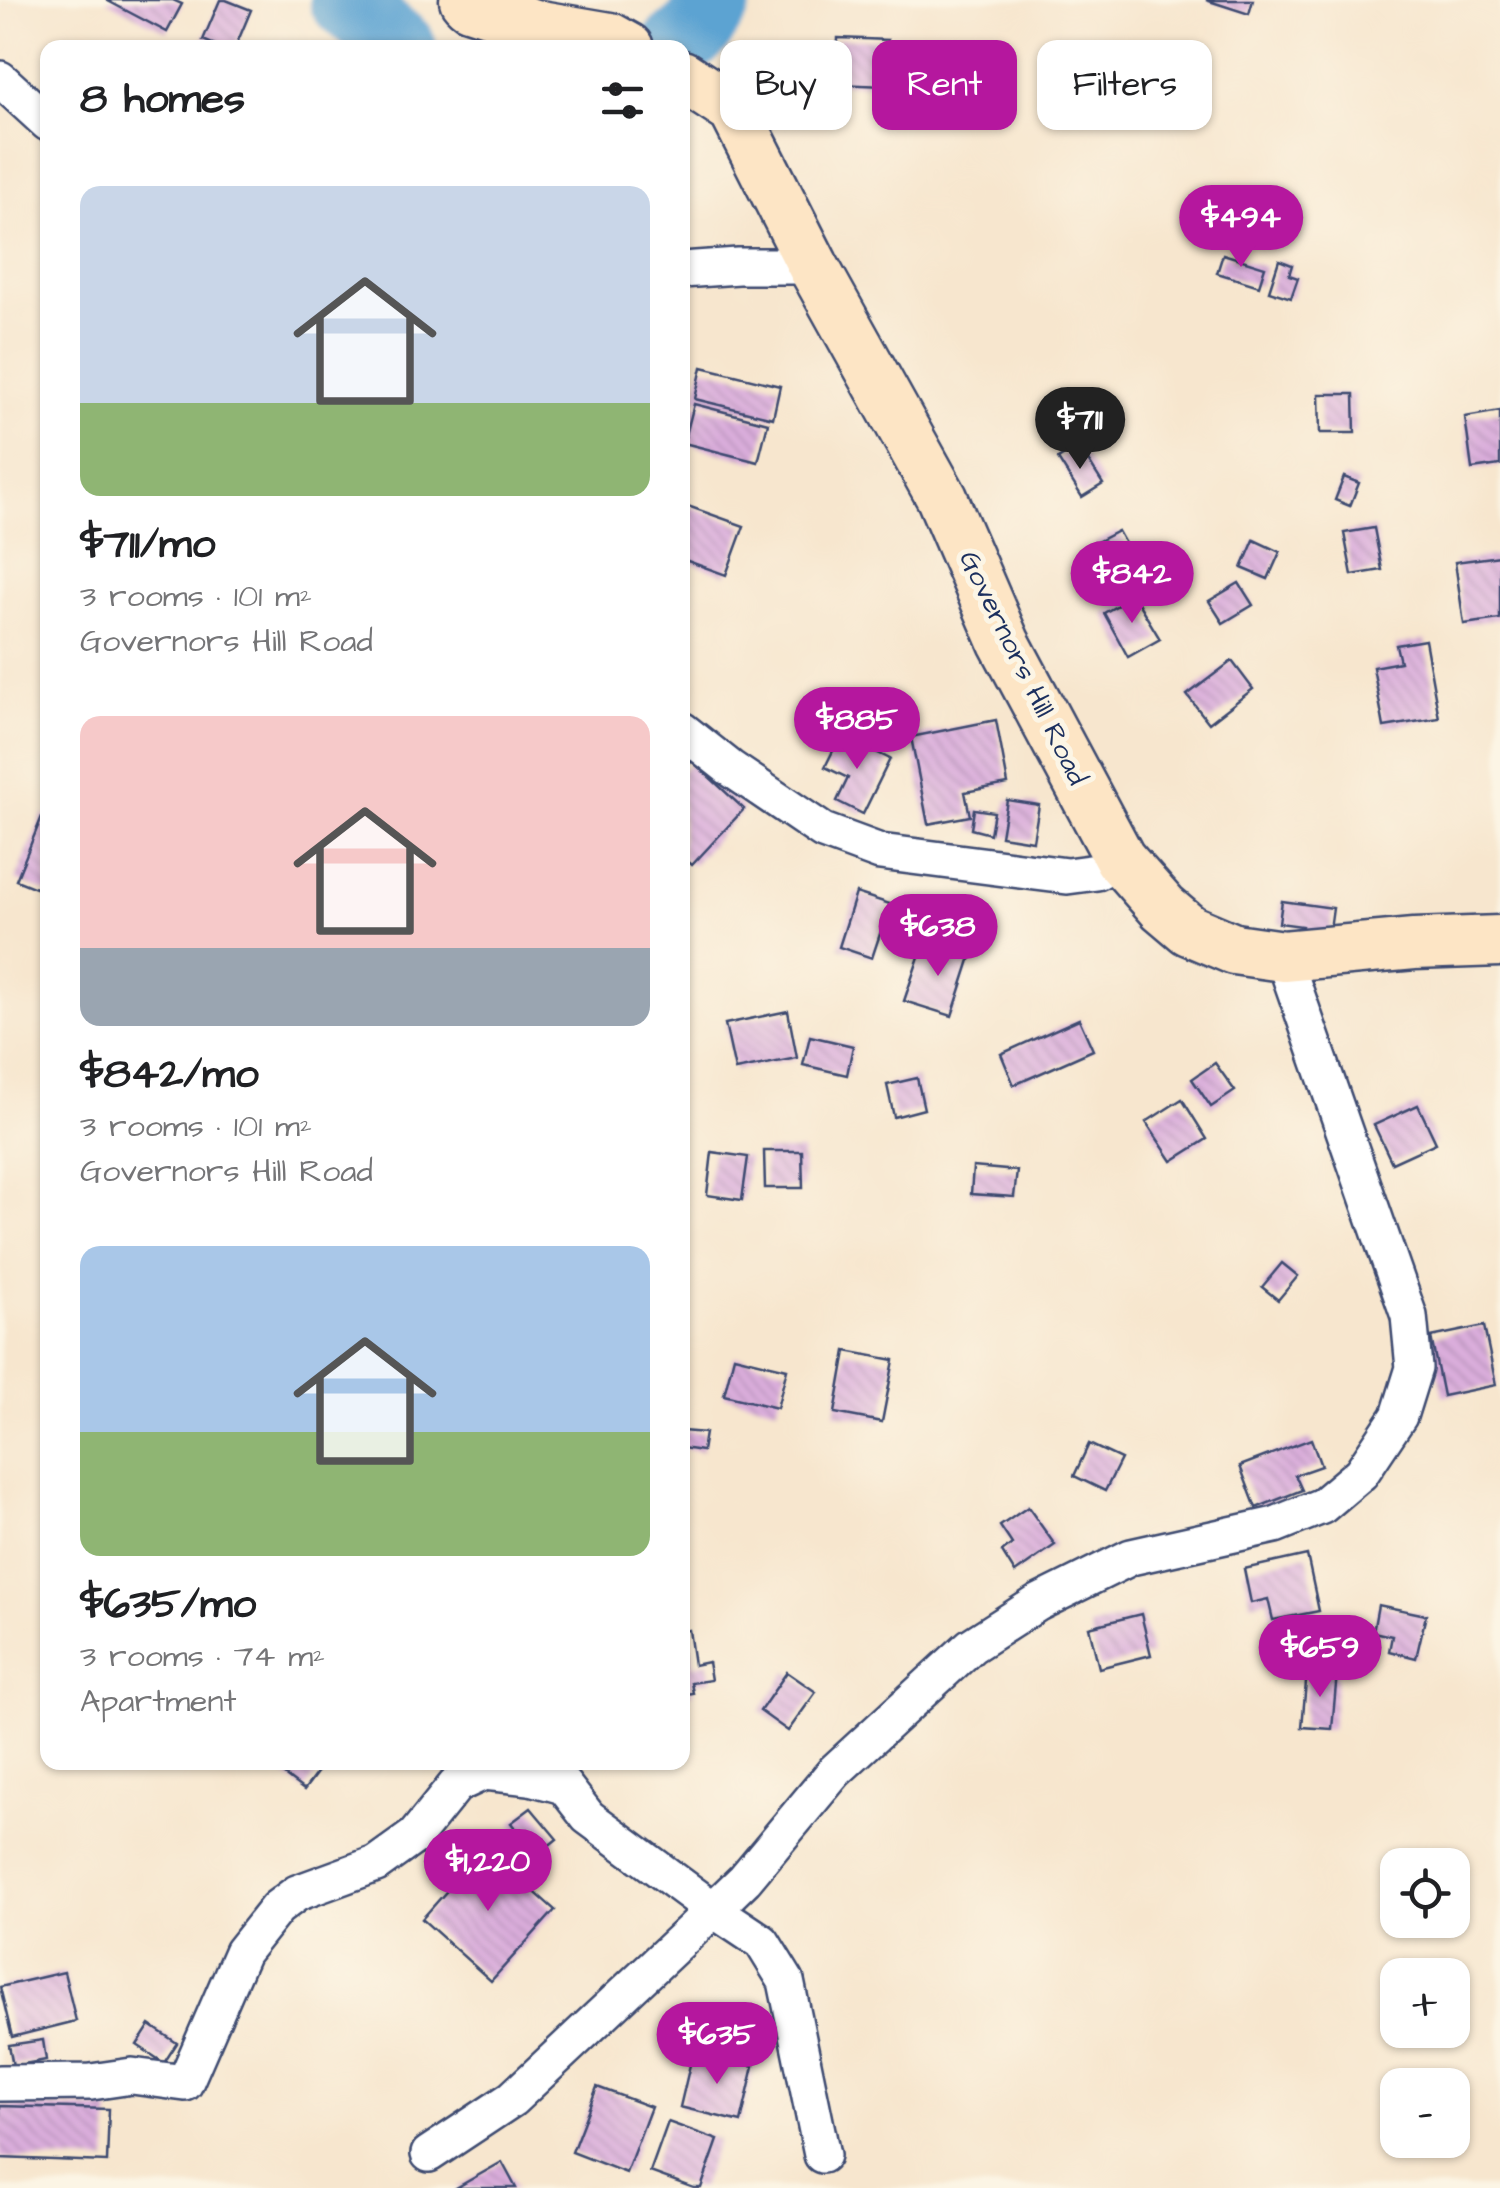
<!DOCTYPE html>
<html lang="en">
<head>
<meta charset="utf-8">
<style>
  :root { --surface:#fff; --page:#f2f2f2; --text:#202124; --muted:#757577; --accent:#b5179e }
  body { margin:0; font-family:"Architects Daughter",sans-serif; background:var(--page); color:var(--text); height:100vh; display:flex; flex-direction:column; font-size:38px; white-space:nowrap }
  * { box-sizing:border-box; margin:0 }
  p { font-size:32px; color:var(--muted) }
  .icon { flex:none; width:55px; height:55px; fill:none; stroke:currentColor; stroke-width:2; stroke-linecap:round; stroke-linejoin:round }
  .map { position:relative; flex:1; overflow:hidden }
  .drawer { position:absolute; left:40px; top:40px; width:650px; height:1730px; display:flex; flex-direction:column; background:var(--surface); border-radius:20px; box-shadow:0 2px 8px #0004 }
  .drawer>* { flex:none }
  .banner { position:absolute; left:720px; top:40px; width:630px; height:90px; display:flex; gap:20px }
  .tools { position:absolute; left:1380px; top:1848px; display:grid; gap:20px }
  .tools a { display:grid; place-items:center; width:90px; height:90px; border-radius:20px; background:var(--surface); box-shadow:0 2px 8px #0004; font-size:50px }
  .price { position:absolute; translate:-50% -85px; padding:0 22px; border-radius:35px; background:var(--accent); color:#fff; font-size:32px; line-height:65px; filter:drop-shadow(0 2px 5px #0008) }
  .price::after { content:''; position:absolute; left:50%; top:60px; width:30px; height:22px; margin-left:-15px; background:inherit; clip-path:polygon(0 0,100% 0,50% 100%) }
  .price.on { background:#222; color:#fff }
  ul { padding:0; list-style:none }
  li { display:grid; align-content:center; gap:20px; height:530px; padding:0 40px }
  li span { display:grid; place-items:center; height:310px; border-radius:20px; color:#555 }
  li>.icon { margin-inline-start:auto }
  span .icon { width:180px; height:180px; fill:#fffc; stroke-width:1 }
  li b { font-size:42px }
  h2 { display:flex; justify-content:space-between; align-items:center; height:120px; padding:0 40px; font-size:42px }
  .tag { padding:0 35px; border-radius:20px; background:var(--surface); box-shadow:0 2px 8px #0004; font-size:35px; line-height:90px }
  .tag.on { background:var(--accent); color:#fff }
  .map>svg:first-child { display:block }
  .lines { fill:none; stroke-linecap:round; stroke-linejoin:round }
  .river { stroke:#5ba3d2; stroke-width:72 }
  .building { fill:url(#building-back-hatch) }
  .street-casing { stroke:#3c4a6f; stroke-width:40 }
  .secondary-casing { stroke:#3c4a6f; stroke-width:55 }
  .street { stroke:#fff; stroke-width:35 }
  .secondary { stroke:#fde5c5; stroke-width:50 }
  .labels { text-anchor:middle; dominant-baseline:central; stroke-width:10; stroke-linejoin:round; paint-order:stroke }
  .street-label { font-size:28px; fill:#1b2f5e; stroke:#fcf5e5 }
</style>
</head>
<body>
<div class="map">
<svg width="1500" height="2188" viewBox="0 0 1500 2188">
  <defs>
    <pattern id="building-back-hatch" width="6" height="6" patternUnits="userSpaceOnUse" patternTransform="scale(2.5)"><rect width="6" height="6" fill="#daaddb"/><path d="M-1 5l2 2M0 0l6 6M5-1l2 2" fill="none" stroke="#ba95be"/></pattern>
  </defs>
  <rect width="100%" height="100%" fill="#fcf5e5"/>
  <filter id="ink" filterUnits="userSpaceOnUse"><feTurbulence type="fractalNoise" baseFrequency=".01" numOctaves="2"/><feDisplacementMap in="SourceGraphic" scale="20" xChannelSelector="R" yChannelSelector="G"/><feConvolveMatrix kernelMatrix="1 2 1 2 8 2 1 2 1" color-interpolation-filters="sRGB"/></filter>
  <filter id="wash" filterUnits="userSpaceOnUse"><feTurbulence type="fractalNoise" baseFrequency=".0048" numOctaves="4" result="noise"/><feDisplacementMap in="SourceGraphic" scale="40" xChannelSelector="R" yChannelSelector="G"/><feGaussianBlur stdDeviation="2.25" result="paint"/><feColorMatrix in="noise" values="0 0 0 0 0 0 0 0 0 0 0 0 0 0 0 0 0 1.4 0 .05"/><feComposite in="paint" operator="in"/></filter>
  <g filter="url(#wash)">
    <rect width="100%" height="100%" fill="#f7e6ce"/>
    <g class="lines">
      <g class="river">
        <polyline points="345,0 401,48"/>
        <polyline points="676,47 698,29 716,0"/>
      </g>
    </g>
    <g id="blocks">
      <g class="building">
        <polygon points="106,0 173,0 182,4 167,32"/>
        <polygon points="220,0 226,0 251,10 235,48 222,48 203,40"/>
        <polygon points="1206,0 1253,0 1249,14"/>
        <polygon points="838,38 888,40 886,86 836,84"/>
        <polygon points="1223,254 1265,267 1259,286 1217,273"/>
        <polygon points="1279,260 1292,265 1289,275 1298,278 1291,298 1269,291"/>
        <polygon points="702,367 780,386 773,418 695,399"/>
        <polygon points="1319,394 1354,394 1355,433 1320,433"/>
        <polygon points="694,404 768,423 758,462 684,443"/>
        <polygon points="1500,411 1500,465 1472,469 1465,417"/>
        <polygon points="1079,446 1103,484 1082,497 1058,459"/>
        <polygon points="1344,477 1359,483 1350,506 1335,500"/>
        <polygon points="682,504 744,526 726,575 682,559"/>
        <polygon points="1374,528 1382,570 1352,575 1344,533"/>
        <polygon points="1118,531 1145,579 1106,601 1090,572 1106,563 1095,543"/>
        <polygon points="1254,540 1280,552 1268,579 1242,568"/>
        <polygon points="1500,556 1500,619 1464,624 1455,562"/>
        <polygon points="1239,583 1253,605 1223,623 1209,601"/>
        <polygon points="1134,596 1160,639 1128,657 1104,613"/>
        <polygon points="1425,640 1439,718 1384,727 1373,667 1400,662 1396,645"/>
        <polygon points="1232,661 1253,689 1209,723 1187,695"/>
        <polygon points="996,720 1008,784 965,792 970,816 928,824 911,737"/>
        <polygon points="841,735 890,759 863,814 837,801 848,778 825,767"/>
        <polygon points="692,761 744,809 692,865 682,856 682,771"/>
        <polygon points="1007,800 1039,805 1033,841 1001,836"/>
        <polygon points="974,809 994,812 990,834 971,829"/>
        <polygon points="43,814 48,816 48,893 16,880"/>
        <polygon points="856,893 890,904 872,958 839,947"/>
        <polygon points="1282,901 1333,908 1328,944 1300,940 1302,926 1279,923"/>
        <polygon points="924,942 971,957 952,1016 904,1001"/>
        <polygon points="788,1011 797,1058 735,1070 725,1024"/>
        <polygon points="1079,1019 1093,1050 1014,1085 1001,1054"/>
        <polygon points="810,1036 853,1046 847,1075 803,1065"/>
        <polygon points="1215,1063 1235,1091 1211,1107 1192,1079"/>
        <polygon points="917,1078 924,1109 894,1117 887,1085"/>
        <polygon points="1182,1099 1207,1139 1172,1161 1146,1122"/>
        <polygon points="1418,1105 1436,1143 1392,1163 1374,1125"/>
        <polygon points="764,1151 802,1151 803,1188 765,1188"/>
        <polygon points="712,1152 748,1157 742,1200 707,1195"/>
        <polygon points="973,1167 1017,1171 1014,1197 971,1194"/>
        <polygon points="1282,1263 1298,1276 1278,1300 1262,1287"/>
        <polygon points="1484,1326 1496,1385 1443,1396 1431,1337"/>
        <polygon points="846,1351 894,1360 882,1422 835,1413"/>
        <polygon points="734,1356 787,1369 777,1408 724,1395"/>
        <polygon points="682,1431 705,1433 702,1451 682,1448"/>
        <polygon points="1311,1439 1321,1466 1295,1475 1302,1490 1256,1508 1240,1466"/>
        <polygon points="1089,1444 1121,1459 1105,1491 1074,1476"/>
        <polygon points="1028,1507 1055,1545 1015,1573 1002,1552 1012,1544 1000,1526"/>
        <polygon points="1307,1555 1319,1611 1273,1620 1268,1599 1251,1603 1244,1569"/>
        <polygon points="1378,1605 1426,1615 1416,1658 1389,1651 1392,1636 1373,1632"/>
        <polygon points="1141,1614 1151,1655 1099,1668 1089,1627"/>
        <polygon points="689,1630 694,1665 708,1662 711,1680 691,1683 693,1693 682,1695 682,1631"/>
        <polygon points="1307,1671 1337,1673 1332,1729 1302,1727"/>
        <polygon points="787,1672 816,1692 788,1731 760,1711"/>
        <polygon points="267,1762 325,1762 304,1790"/>
        <polygon points="531,1808 557,1839 537,1855 511,1823"/>
        <polygon points="485,1848 555,1910 491,1981 422,1919"/>
        <polygon points="64,1972 76,2021 12,2037 0,1987"/>
        <polygon points="150,2025 177,2043 164,2063 137,2045"/>
        <polygon points="43,2040 46,2060 13,2066 9,2045"/>
        <polygon points="693,2052 754,2066 741,2122 680,2107"/>
        <polygon points="597,2087 651,2107 626,2173 572,2152"/>
        <polygon points="0,2106 109,2109 107,2162 0,2158"/>
        <polygon points="668,2122 718,2140 701,2188 694,2188 650,2172"/>
        <polygon points="502,2162 516,2188 456,2188"/>
      </g>
    </g>
  </g>
  <g filter="url(#ink)">
    <use href="#blocks" fill-opacity="0" stroke="#3c4a6f" stroke-width="2.5"/>
    <g class="lines">
      <defs>
        <g id="street">
          <polyline points="0,79 48,123"/>
          <polyline points="682,270 738,266 813,266"/>
          <polyline points="682,730 730,768 823,831 880,852 1067,876 1097,872 1120,859"/>
          <polyline points="0,2083 91,2082 132,2076 185,2083 242,1952 277,1908 297,1893 376,1864 415,1836 456,1785 484,1772 530,1777 564,1786 588,1817 714,1910 762,1942 786,1981 822,2155"/>
          <polyline points="429,2154 512,2099 690,1932 745,1879 835,1771 971,1646 1038,1603 1131,1557 1275,1525 1322,1506 1361,1473 1399,1416 1414,1368 1409,1316 1283,956"/>
        </g>
        <g id="secondary">
          <polyline points="465,0 469,4 534,25 610,38 628,48"/>
          <polyline points="682,76 734,110 813,266 942,498 1004,642 1120,859 1163,908 1189,930 1234,949 1283,956 1414,944 1500,941"/>
        </g>
      </defs>
      <use href="#street" class="street-casing"/>
      <use href="#secondary" class="secondary-casing"/>
      <use href="#street" class="street"/>
      <use href="#secondary" class="secondary"/>
    </g>
  </g>
  <g class="labels">
    <g class="street-label">
      <text transform="translate(1023 668) rotate(64)">Governors Hill Road</text>
    </g>
  </g>
</svg>
<div class="tools">
<a><svg class="icon" aria-label="locate" viewBox="0 0 24 24"><circle cx="12" cy="12" r="6"/><path d="M12 2v4M12 18v4M2 12h4M18 12h4"/></svg></a>
<a>+</a>
<a>−</a>
</div>
<b class="price" style="left:1241px;top:270px">$494</b>
<b class="price on" style="left:1080px;top:472px">$711</b>
<b class="price" style="left:1132px;top:626px">$842</b>
<b class="price" style="left:857px;top:772px">$885</b>
<b class="price" style="left:938px;top:979px">$638</b>
<b class="price" style="left:1320px;top:1700px">$659</b>
<b class="price" style="left:488px;top:1914px">$1,220</b>
<b class="price" style="left:717px;top:2087px">$635</b>
<div class="banner">
<a class="tag">Buy</a>
<a class="tag on">Rent</a>
<a class="tag">Filters</a>
</div>
<section class="drawer">
<h2>8 homes<svg class="icon" aria-label="filters" viewBox="0 0 24 24"><path d="M4 7h16M4 17h16"/><circle cx="9" cy="7" r="2"/><circle cx="15" cy="17" r="2"/></svg></h2>
<ul>
<li><span style="background:linear-gradient(#c9d6e8 70%,#8fb573 0)"><svg class="icon" aria-label="home" viewBox="0 0 24 24"><path d="M3 11l9-7 9 7M6 9v11h12V9"/></svg></span><div><b>$711/mo</b><p>3 rooms · 101 m²</p><p>Governors Hill Road</p></div></li>
<li><span style="background:linear-gradient(#f6c9c9 75%,#9aa5b1 0)"><svg class="icon" aria-label="home" viewBox="0 0 24 24"><path d="M3 11l9-7 9 7M6 9v11h12V9"/></svg></span><div><b>$842/mo</b><p>3 rooms · 101 m²</p><p>Governors Hill Road</p></div></li>
<li><span style="background:linear-gradient(#a9c7e8 60%,#8fb573 0)"><svg class="icon" aria-label="home" viewBox="0 0 24 24"><path d="M3 11l9-7 9 7M6 9v11h12V9"/></svg></span><div><b>$635/mo</b><p>3 rooms · 74 m²</p><p>Apartment</p></div></li>
</ul>
</section>
</div>
</body>
</html>
